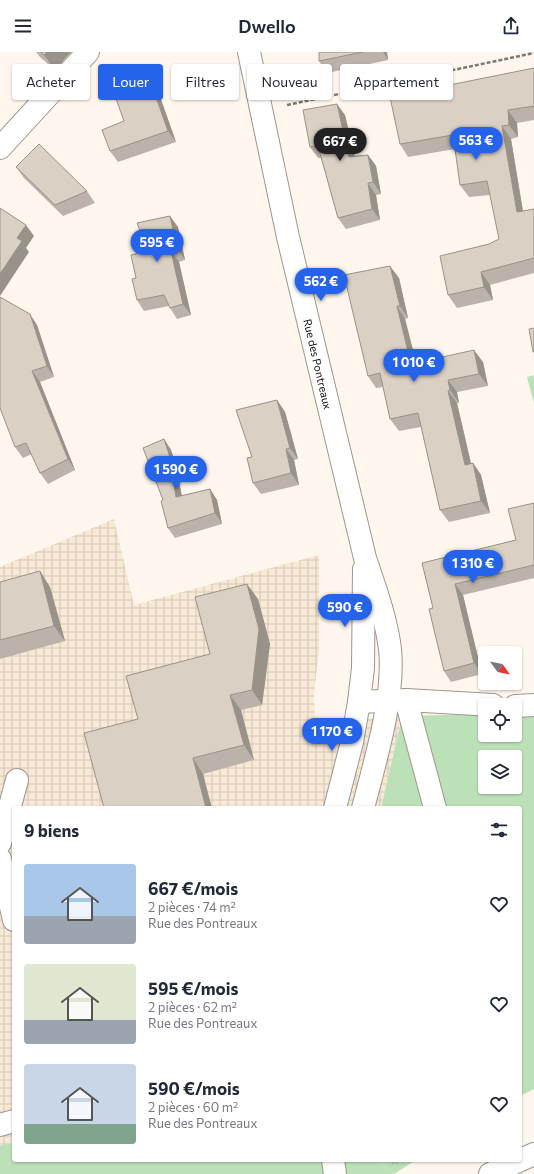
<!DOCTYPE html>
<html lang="fr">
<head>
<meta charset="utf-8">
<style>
  :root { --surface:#fff; --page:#f2f2f3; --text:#1f2937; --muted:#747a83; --accent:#2563eb }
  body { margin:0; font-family:Commissioner,sans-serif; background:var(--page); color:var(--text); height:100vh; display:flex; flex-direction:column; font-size:15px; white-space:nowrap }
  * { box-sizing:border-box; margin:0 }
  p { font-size:13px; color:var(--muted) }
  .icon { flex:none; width:22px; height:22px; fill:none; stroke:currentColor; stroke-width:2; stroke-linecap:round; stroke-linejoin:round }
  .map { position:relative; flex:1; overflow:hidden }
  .side { position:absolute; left:12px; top:754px; width:510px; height:356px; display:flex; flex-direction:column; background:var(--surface); border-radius:4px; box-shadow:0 1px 3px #0004 }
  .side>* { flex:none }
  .top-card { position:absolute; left:12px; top:12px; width:510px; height:36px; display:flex; gap:8px }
  .needle { width:26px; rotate:123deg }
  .fabs { position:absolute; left:478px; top:594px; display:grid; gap:8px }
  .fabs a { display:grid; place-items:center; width:44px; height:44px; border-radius:4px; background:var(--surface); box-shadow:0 1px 3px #0004; font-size:20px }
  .price { position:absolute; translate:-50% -34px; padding:0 9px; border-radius:14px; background:var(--accent); color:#fff; font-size:13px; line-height:26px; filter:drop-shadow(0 1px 2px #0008) }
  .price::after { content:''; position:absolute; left:50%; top:24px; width:12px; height:9px; margin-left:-6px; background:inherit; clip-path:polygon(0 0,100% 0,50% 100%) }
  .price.active { background:#222; color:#fff }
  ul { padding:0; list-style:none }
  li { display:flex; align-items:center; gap:12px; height:100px; padding:0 12px }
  li span { display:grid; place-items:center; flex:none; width:112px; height:80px; border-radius:4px; color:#555 }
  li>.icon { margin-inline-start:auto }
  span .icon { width:48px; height:48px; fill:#fffc; stroke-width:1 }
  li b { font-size:17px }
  h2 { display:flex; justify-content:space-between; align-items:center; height:48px; padding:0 12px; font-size:17px }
  .pill { padding:0 14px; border-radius:4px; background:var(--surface); box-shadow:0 1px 3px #0004; font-size:14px; line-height:36px }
  .pill.active { background:var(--accent); color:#fff }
  header { display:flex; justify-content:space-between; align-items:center; height:52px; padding:0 12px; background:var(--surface); font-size:18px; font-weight:600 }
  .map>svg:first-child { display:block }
  .industrial { fill:url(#industrial-grid) }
  .green { fill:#bce1b9; fill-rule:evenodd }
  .forest { fill:url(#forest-crowns) }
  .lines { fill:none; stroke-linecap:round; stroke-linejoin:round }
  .minor-casing { stroke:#9f968a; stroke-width:24 }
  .tertiary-casing { stroke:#9f968a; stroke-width:24 }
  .trunk-casing { stroke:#9f968a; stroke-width:24 }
  .path { stroke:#7d7871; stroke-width:2.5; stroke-dasharray:4 2; stroke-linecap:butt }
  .minor { stroke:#fff; stroke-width:22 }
  .tertiary { stroke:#fff; stroke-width:22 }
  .trunk { stroke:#fff; stroke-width:22 }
  .wall { fill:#bbb3a9 }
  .shaded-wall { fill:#999289 }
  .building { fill:#dad0c4; stroke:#999289 }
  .labels { text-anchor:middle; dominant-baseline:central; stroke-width:3; stroke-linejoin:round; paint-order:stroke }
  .street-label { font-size:11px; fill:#120f0b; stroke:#fff }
</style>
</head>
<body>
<header><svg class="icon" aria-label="menu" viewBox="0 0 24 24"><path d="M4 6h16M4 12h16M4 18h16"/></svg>Dwello<svg class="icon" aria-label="share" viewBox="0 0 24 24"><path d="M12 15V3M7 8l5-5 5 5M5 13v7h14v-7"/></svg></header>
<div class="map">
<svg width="534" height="1122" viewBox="0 0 534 1122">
  <defs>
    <pattern id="industrial-grid" width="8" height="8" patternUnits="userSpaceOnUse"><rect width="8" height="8" fill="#f8e8d6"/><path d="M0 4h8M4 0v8" fill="none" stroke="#d4c6b6"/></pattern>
    <pattern id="forest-crowns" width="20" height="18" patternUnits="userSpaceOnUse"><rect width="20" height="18" fill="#bce1b9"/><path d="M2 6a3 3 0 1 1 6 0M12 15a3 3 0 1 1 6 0" fill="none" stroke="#a1c09e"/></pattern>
  </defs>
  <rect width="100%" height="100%" fill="#fff7ed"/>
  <polygon class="industrial" points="114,467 134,553 319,503 319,597 314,643 315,671 402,664 381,756 14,756 14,1090 0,1094 0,515"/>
  <g class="green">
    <polygon points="534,323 534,352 527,325"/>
    <path d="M 515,661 L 534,661 L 534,1037 L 520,1044 L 520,756 L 381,756 L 402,664 L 485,662 L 485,683 L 515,683 ZM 485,705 L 515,705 L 515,735 L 485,735 Z"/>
    <polygon points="14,1090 14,1108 377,1108 394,1122 0,1122 0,1094"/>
  </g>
  <polygon class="forest" points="377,1108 416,1108 394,1122"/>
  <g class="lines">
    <defs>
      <g id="minor">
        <polyline points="0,96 88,0"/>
        <polyline points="406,648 435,756"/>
        <polyline points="359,650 406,648 493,653"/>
        <polyline points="515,654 534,653"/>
        <polyline points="0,791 17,728"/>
        <polyline points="0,807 14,868"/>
        <polyline points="0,1073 14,1069"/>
      </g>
      <g id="tertiary">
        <path d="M 249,0 L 288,185 L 365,506 C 375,536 386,565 390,597 C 395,644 375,710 363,756"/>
        <polyline points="335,756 352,690 359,650 363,616 364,517"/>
        <polyline points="333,1108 335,1122"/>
      </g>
      <polyline id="trunk" points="490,1122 534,1102"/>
    </defs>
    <use href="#minor" class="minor-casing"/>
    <use href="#tertiary" class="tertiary-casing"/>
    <use href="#trunk" class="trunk-casing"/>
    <polyline class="path" points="287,53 534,1"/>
    <use href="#minor" class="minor"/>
    <use href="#tertiary" class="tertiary"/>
    <use href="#trunk" class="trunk"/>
  </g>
  <g class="wall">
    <polygon points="36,0 71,0 55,18 40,5"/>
    <polygon points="319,0 387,0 388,8 327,21 319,9"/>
    <polygon points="534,16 534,68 517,71 518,85 511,87 523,159 534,157 534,221 490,233 493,248 457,256 448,243 489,192 499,187 490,143 469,145 460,133 455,97 408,105 400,92"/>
    <polygon points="159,42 176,90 118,110 110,99 124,69"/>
    <polygon points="345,63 355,104 368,103 376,114 381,142 376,143 380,168 346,177 338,166 321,106 318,106 310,95"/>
    <polygon points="16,115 87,139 95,151 63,164 24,126"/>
    <polygon points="178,175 185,208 179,210 191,263 177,267 169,254 144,259 137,248 136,226 148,199"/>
    <polygon points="399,226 408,266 405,267 416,311 483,310 488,334 457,340 459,351 457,351 471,411 473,411 481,423 490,461 449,470 440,458 421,375 399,379 390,367 383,335 376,336 368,324"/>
    <polygon points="37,273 54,325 40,330 75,418 48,432 40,421 32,402 23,406 15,395"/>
    <polygon points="277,348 285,360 298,407 294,408 299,433 261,442 253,431 252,405"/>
    <polygon points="164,387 171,398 176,413 182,444 210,437 217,448 222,472 175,486 168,476 163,448"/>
    <polygon points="534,451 534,526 463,543 482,622 451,630 444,619 433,556 422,511 516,488"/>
    <polygon points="0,530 50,535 65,589 0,607"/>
    <polygon points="258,547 270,592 262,653 241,658 254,708 203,722 138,667 210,602"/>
  </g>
  <g class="shaded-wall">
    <polygon points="47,0 71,0 55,18 44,3"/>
    <polygon points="383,0 387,0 388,8"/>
    <polygon points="151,31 159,42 176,90 168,79"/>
    <polygon points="337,52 345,63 357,116 349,105"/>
    <polygon points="508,58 517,71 518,85 509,73"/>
    <polygon points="502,74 511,87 525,172 517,160"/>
    <polygon points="368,103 376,114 381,142 373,130"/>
    <polygon points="368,131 376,143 380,168 372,157"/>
    <polygon points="170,164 178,175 185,208 177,197"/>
    <polygon points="26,173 34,184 26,196 29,200 0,244 0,222 17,186"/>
    <polygon points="171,199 179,210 191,263 183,252"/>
    <polygon points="390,214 399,226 408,266 400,254"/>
    <polygon points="481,220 490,233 493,248 484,235"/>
    <polygon points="397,254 405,267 420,325 411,312"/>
    <polygon points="30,262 37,273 54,325 47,314"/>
    <polygon points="474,298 483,310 488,334 479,322"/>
    <polygon points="32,319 40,330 75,418 68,407"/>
    <polygon points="448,328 457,340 459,351 450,338"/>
    <polygon points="448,339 457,351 474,425 465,413"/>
    <polygon points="277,348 285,360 298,407 290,396"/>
    <polygon points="164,387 171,398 176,413 184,456 176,445"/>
    <polygon points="286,397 294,408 299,433 291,421"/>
    <polygon points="473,411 481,423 490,461 481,449"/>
    <polygon points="210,437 217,448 222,472 215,461"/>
    <polygon points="40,519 50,535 65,589 54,574"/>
    <polygon points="247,532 258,547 270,592 262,653 252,638"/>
    <polygon points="455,532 463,543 482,622 474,611"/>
    <polygon points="230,643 241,658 254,708 244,693"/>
    <polygon points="193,706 203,722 212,756 206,756"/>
  </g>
  <g class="building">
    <polygon points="41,0 47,0 44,3"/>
    <polygon points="319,0 363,0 319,9"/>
    <polygon points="534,16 534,54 508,58 509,73 502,74 517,160 534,157 534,206 481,220 484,235 448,243 440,204 489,192 499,187 487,129 460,133 453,83 400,92 390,45"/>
    <polygon points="151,31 168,79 110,99 102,78 124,69 115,44"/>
    <polygon points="337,52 349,105 368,103 373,130 368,131 372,157 338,166 318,94 310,95 303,58"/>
    <polygon points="39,92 87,139 55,153 16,115"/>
    <polygon points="0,156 26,173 17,186 22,189 0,222"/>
    <polygon points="170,164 177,197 171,199 183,252 170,256 164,243 137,248 132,227 136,226 131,203 148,199 137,171"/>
    <polygon points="390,214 400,254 397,254 411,312 474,298 479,322 448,328 450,338 448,339 465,413 473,411 481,449 440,458 418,361 390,367 380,321 368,324 344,223"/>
    <polygon points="0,245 30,262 47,314 32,319 68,407 40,421 26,391 15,395 0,356"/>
    <polygon points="534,276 534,300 533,300 529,277"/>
    <polygon points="277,348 290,396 286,397 291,421 253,431 247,406 252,405 236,358"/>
    <polygon points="164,387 169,402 176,445 210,437 215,461 168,476 161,449 163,448 143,396"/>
    <polygon points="534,451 534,514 534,513 455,532 474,611 444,619 429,557 433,556 422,511 516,488 508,457"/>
    <polygon points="40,519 54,574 0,588 0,530"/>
    <polygon points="247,532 259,577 252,638 230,643 244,693 193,706 206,756 104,756 84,681 138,667 126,624 210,602 195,545"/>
  </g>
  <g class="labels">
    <g class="street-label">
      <text transform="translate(318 312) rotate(77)">Rue des Pontreaux</text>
    </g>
  </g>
</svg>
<div class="fabs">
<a><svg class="needle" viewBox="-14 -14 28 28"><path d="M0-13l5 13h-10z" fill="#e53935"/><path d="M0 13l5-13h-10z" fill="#747a83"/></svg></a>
<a><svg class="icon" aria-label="locate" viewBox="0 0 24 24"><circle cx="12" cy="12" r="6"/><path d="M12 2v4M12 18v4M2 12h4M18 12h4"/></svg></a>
<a><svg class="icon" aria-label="layers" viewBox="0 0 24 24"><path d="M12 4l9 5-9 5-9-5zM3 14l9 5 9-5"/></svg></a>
</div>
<b class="price" style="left:476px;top:109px">563 €</b>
<b class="price active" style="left:340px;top:110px">667 €</b>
<b class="price" style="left:157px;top:211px">595 €</b>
<b class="price" style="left:321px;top:250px">562 €</b>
<b class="price" style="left:414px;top:331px">1 010 €</b>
<b class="price" style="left:176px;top:438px">1 590 €</b>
<b class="price" style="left:473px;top:532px">1 310 €</b>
<b class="price" style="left:345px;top:576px">590 €</b>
<b class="price" style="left:332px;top:700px">1 170 €</b>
<div class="top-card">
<a class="pill">Acheter</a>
<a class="pill active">Louer</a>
<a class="pill">Filtres</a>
<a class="pill">Nouveau</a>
<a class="pill">Appartement</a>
</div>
<section class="side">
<h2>9 biens<svg class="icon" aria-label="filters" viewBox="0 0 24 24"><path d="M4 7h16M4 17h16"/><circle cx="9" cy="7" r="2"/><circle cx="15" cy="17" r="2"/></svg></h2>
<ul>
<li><span style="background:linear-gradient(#a9c7e8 65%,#9aa5b1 0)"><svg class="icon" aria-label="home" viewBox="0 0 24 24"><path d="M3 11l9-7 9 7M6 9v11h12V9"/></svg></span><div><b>667 €/mois</b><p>2 pièces · 74 m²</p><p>Rue des Pontreaux</p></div><svg class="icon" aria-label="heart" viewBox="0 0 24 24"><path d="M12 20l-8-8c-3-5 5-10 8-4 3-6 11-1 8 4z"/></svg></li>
<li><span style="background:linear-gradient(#dfe7d0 70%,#9aa5b1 0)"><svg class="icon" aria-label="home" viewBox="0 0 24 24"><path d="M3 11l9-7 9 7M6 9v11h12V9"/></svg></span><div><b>595 €/mois</b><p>2 pièces · 62 m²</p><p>Rue des Pontreaux</p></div><svg class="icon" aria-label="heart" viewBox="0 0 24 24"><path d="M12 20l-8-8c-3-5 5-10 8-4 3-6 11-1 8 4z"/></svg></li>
<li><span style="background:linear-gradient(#c9d6e8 75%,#7fa58c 0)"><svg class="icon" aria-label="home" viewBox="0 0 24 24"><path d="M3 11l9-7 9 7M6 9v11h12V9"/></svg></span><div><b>590 €/mois</b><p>2 pièces · 60 m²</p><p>Rue des Pontreaux</p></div><svg class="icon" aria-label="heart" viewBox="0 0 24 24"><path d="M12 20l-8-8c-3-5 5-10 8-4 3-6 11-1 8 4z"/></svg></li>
</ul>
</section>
</div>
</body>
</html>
